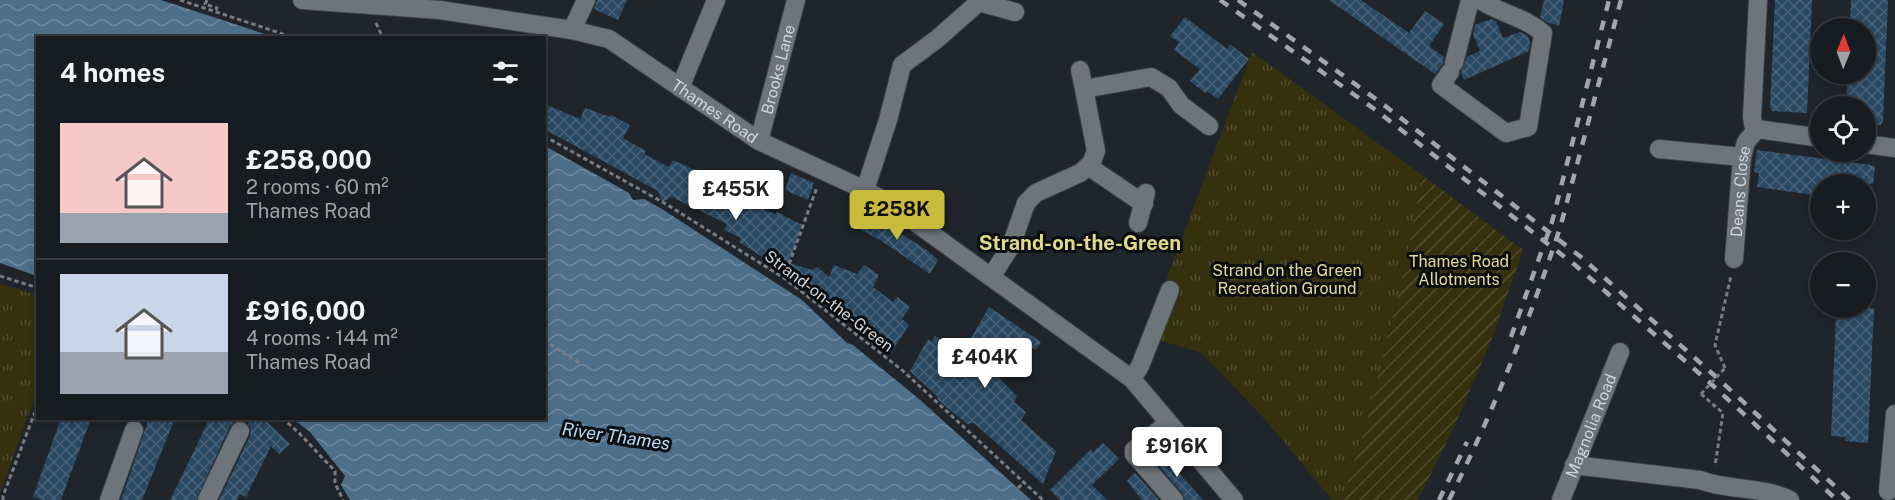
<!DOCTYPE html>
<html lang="en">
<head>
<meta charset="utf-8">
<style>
  :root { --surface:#171c20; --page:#202529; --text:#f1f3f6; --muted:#9ea1a5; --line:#363a3e; --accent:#c8bb3b }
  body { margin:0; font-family:"Public Sans",sans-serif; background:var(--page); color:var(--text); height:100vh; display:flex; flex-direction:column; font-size:22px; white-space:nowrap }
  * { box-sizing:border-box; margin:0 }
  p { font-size:20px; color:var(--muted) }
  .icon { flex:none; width:33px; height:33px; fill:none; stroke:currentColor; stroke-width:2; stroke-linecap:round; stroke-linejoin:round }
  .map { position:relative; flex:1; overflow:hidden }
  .panel { position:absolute; left:36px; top:36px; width:510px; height:384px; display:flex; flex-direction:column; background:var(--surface); border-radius:0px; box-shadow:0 3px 9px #0003,0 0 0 2px var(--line) }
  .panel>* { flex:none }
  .needle { width:39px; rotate:1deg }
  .buttons { position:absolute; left:1810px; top:18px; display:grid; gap:12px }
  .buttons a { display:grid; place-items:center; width:66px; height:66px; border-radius:50%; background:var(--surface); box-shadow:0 3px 9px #0003,0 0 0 2px var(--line); font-size:30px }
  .price { position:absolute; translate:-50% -51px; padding:0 14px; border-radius:6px; background:#fff; color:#222; font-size:20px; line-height:39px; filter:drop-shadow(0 2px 3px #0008) }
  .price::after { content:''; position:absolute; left:50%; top:36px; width:18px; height:14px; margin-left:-9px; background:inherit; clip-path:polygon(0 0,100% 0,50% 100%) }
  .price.active { background:var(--accent); color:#111 }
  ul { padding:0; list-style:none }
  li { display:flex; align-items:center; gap:18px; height:150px; padding:0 24px }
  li+li { border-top:2px solid var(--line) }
  li span { display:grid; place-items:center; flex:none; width:168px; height:120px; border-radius:0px; color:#555 }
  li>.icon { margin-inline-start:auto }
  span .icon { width:72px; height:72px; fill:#fffc; stroke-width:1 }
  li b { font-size:26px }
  h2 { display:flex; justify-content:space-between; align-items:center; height:72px; padding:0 24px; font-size:26px }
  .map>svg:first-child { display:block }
  .park { fill:url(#park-tufts) }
  .garden { fill:url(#garden-furrows) }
  .water { fill:url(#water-waves) }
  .building { fill:url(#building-cross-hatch) }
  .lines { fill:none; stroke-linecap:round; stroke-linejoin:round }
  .minor-casing { stroke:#3d4146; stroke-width:20 }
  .path { stroke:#797d81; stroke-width:3; stroke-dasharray:4.5 3; stroke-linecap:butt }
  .minor { stroke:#6d747a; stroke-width:18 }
  .rail { stroke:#a2a6aa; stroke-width:4.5; stroke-dasharray:10 10; stroke-linecap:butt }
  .path-bridge { stroke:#797d81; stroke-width:3; stroke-dasharray:4.5 3; stroke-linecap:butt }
  .labels { text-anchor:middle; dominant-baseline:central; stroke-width:6; stroke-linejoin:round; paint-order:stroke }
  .street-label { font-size:16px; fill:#d1d4d8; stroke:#0b0e10 }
  .park-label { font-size:16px; fill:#e1db97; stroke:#0b0e10 }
  .water-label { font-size:18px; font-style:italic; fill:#b9d9f5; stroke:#0b0e10 }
  .quarter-label { font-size:20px; font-weight:bold; fill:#e0d98a; stroke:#0b0e10 }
</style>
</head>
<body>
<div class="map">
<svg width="1895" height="500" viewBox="0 0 1895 500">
  <defs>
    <pattern id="park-tufts" width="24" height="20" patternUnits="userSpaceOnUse" patternTransform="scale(1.5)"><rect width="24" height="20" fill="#35310e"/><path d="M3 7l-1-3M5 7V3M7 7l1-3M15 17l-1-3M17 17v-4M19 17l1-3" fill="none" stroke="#514e30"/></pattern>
    <pattern id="garden-furrows" width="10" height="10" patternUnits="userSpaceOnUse" patternTransform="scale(1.5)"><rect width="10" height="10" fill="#35310e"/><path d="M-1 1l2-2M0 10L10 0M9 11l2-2" fill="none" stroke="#514e30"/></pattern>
    <pattern id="water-waves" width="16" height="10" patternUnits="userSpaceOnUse" patternTransform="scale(1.5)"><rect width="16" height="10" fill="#4e6f8a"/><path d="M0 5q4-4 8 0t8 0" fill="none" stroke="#6f899f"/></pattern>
    <pattern id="building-cross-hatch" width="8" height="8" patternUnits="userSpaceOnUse" patternTransform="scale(1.5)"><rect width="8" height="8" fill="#2a4963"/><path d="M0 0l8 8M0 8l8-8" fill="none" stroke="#486279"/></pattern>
  </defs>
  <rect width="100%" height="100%" fill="#1f252a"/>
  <g class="park">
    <polygon points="1252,52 1422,175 1403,276 1365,430 1341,500 1332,500 1271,426 1202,353 1152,338 1158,302"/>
    <polygon points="0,284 37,295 37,391 0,493"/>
  </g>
  <polygon class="garden" points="1422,175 1523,250 1491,341 1454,427 1418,500 1341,500 1365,430 1403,276"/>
  <g class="water">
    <polygon points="0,0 161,0 274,37 38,38 37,276 0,263"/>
    <polygon points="545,146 622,189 629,193 633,200 644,199 662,209 802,300 847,343 853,345 919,399 1031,500 350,500 341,485 345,476 310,432 293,419 544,418"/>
  </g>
  <g class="building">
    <polygon points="597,0 627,0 618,20 594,9"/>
    <polygon points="1329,0 1361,0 1409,33 1425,11 1444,24 1429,46 1444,57 1443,64 1435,74"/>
    <polygon points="1544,0 1564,0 1559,26 1547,22 1540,17"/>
    <polygon points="1775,0 1812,0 1807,113 1772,111 1770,107"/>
    <polygon points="1851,0 1888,0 1883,121 1881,125 1866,124 1866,106 1846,106 1848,74 1866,74 1866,28 1850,26"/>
    <polygon points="1185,17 1227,49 1230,44 1249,59 1218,99 1207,91 1205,93 1190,81 1200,69 1174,50 1179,42 1170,36"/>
    <polygon points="1491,19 1496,21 1503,38 1520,32 1528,36 1530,42 1529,51 1464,80 1461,72 1467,57 1480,51 1473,34 1475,25"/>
    <polygon points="544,104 580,119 585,108 610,117 611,115 630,125 623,138 646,151 644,154 669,167 673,160 695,170 696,169 750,198 751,204 776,214 777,212 802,225 789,263 812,270 817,267 829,277 834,265 857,274 864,265 879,275 873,287 893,302 897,297 910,307 902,319 909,325 891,353 782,267 781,269 739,242 741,238 724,230 727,224 672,197 662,202 658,191 544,129"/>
    <polygon points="1757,150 1871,165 1875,167 1873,184 1821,184 1821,196 1757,187 1759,173 1754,172"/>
    <polygon points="791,173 814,183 808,200 785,190"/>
    <polygon points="865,209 889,224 887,225 928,251 938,260 930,274 880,240 857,228"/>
    <polygon points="989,307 1041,342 1036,350 1013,338 995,371 1002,374 999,378 1017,396 1014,402 1026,412 1021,420 1056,451 1043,484 974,423 967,424 937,399 938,397 910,371 928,339 932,342 935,336 962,354"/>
    <polygon points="1850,308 1874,308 1868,443 1845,441 1845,437 1831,436 1836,313 1850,314"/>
    <polygon points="61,418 91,418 61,500 43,500 33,497"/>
    <polygon points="149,418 175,418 142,500 121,500"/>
    <polygon points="210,418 228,418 235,421 230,426 196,500 170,500"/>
    <polygon points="253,418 263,418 290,444 279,454 271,446 246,497 240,494 237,500 219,500 250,436 251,430 248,424"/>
    <polygon points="1103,443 1119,459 1092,485 1107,500 1060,500 1050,490 1091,449 1093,452"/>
    <polygon points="1161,452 1203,500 1185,500 1182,493 1153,459"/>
    <polygon points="1135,473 1159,500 1142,500 1127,481"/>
  </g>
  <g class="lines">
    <defs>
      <g id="minor">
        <path id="s1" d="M 302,0 L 440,10 L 572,30 L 609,39 L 759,141 L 865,190 L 890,204 L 1132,379 L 1234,500"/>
        <polyline points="572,30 586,0"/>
        <polyline points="1454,63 1470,0"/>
        <polyline points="1080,70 1084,89"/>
        <path d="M 1450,72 L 1441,85 L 1506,133 L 1528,127 L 1543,33 C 1523,16 1501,14 1480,0"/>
        <polyline points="680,88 716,0"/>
        <polyline points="1757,129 1753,124 1752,117 1758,0"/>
        <polyline points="1757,129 1821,138"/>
        <path id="s2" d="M 759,141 L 796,0"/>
        <polyline points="1866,144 1895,148"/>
        <polyline points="1659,149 1742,157"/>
        <polyline points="1088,166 1144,204"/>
        <polyline points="865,190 888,120 902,65 937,39 979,2 1015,12"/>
        <polyline points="1138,223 1146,193"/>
        <path id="s3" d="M 1734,259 L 1742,157 L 1746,142 L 1757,129"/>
        <polyline points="991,277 1011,246 1026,203 1036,193 1080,173 1091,164 1096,151 1084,89 1151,77 1169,88 1181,105 1209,126"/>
        <polyline points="1132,379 1140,366 1170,290"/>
        <polyline points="1168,423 1134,450 1134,454 1174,500"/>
        <path d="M 1574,465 L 1700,480 C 1729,491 1762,486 1790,500"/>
        <polyline points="1888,491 1895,414"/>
        <polyline points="109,500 134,430"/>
        <polyline points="207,500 240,431"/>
        <path id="s4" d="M 1561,500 L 1620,352"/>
      </g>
    </defs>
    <use href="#minor" class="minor-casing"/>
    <g class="path">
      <polyline points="180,0 295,38"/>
      <polyline points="207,0 205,4 217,8 215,11"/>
      <polyline points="376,23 383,38"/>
      <polyline points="544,136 666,204 784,278 902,370 1043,500"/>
      <polyline points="0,276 38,288"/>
      <polyline points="784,278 817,187"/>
      <polyline points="544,340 581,364"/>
      <polyline points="1725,368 1715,345 1731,276"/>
      <polyline points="1701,394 1723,413 1715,466"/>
      <polyline points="282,418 298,432 335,471 335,483 343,500"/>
      <polyline points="1018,488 1024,482"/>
      <polyline points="3,500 3,496 38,404"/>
    </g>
    <use href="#minor" class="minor"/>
    <g class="rail">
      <polyline points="1220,0 1373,108 1575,265 1708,381 1837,500"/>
      <polyline points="1238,0 1380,102 1581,257 1714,375 1850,500"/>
      <polyline points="1511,337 1552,222 1609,0"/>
      <polyline points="1439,500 1467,442"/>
      <path d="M 1449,500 C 1493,413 1529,321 1560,228 L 1621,0"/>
    </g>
    <polyline class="path-bridge" points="1701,394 1725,368"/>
  </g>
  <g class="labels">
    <g class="street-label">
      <text stroke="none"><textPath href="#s2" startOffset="74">Brooks Lane</textPath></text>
      <text stroke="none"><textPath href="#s1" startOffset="438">Thames Road</textPath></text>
      <text stroke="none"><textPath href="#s3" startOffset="68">Deans Close</textPath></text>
      <text transform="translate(829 301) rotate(37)">Strand-on-the-Green</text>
      <text stroke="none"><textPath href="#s4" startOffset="80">Magnolia Road</textPath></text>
    </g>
    <g class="park-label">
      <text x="1459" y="261">Thames Road<tspan x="1459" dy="18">Allotments</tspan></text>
      <text x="1287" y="270">Strand on the Green<tspan x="1287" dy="18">Recreation Ground</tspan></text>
    </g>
    <g class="water-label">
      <text transform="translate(616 436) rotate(8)">River Thames</text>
    </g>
    <g class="quarter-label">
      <text x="1080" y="243">Strand-on-the-Green</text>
    </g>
  </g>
</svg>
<div class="buttons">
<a><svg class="needle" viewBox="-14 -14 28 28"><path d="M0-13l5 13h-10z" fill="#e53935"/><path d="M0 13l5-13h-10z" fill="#9ea1a5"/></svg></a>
<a><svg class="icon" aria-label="locate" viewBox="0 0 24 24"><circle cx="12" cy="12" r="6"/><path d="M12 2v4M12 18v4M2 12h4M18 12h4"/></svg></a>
<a>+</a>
<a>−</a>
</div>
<b class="price" style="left:736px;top:221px">£455K</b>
<b class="price active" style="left:897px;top:241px">£258K</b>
<b class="price" style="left:985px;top:389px">£404K</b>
<b class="price" style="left:1177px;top:478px">£916K</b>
<section class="panel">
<h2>4 homes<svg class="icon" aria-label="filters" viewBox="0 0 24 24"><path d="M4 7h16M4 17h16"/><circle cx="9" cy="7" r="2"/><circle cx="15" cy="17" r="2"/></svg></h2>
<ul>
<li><span style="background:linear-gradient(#f6c9c9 75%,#9aa5b1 0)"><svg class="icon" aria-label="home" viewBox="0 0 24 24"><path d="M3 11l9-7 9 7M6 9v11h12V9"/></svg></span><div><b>£258,000</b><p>2 rooms · 60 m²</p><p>Thames Road</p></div></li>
<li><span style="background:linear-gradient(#c9d6e8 65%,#9aa5b1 0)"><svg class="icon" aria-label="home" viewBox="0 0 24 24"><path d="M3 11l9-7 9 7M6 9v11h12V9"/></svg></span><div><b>£916,000</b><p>4 rooms · 144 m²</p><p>Thames Road</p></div></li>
</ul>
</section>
</div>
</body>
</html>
